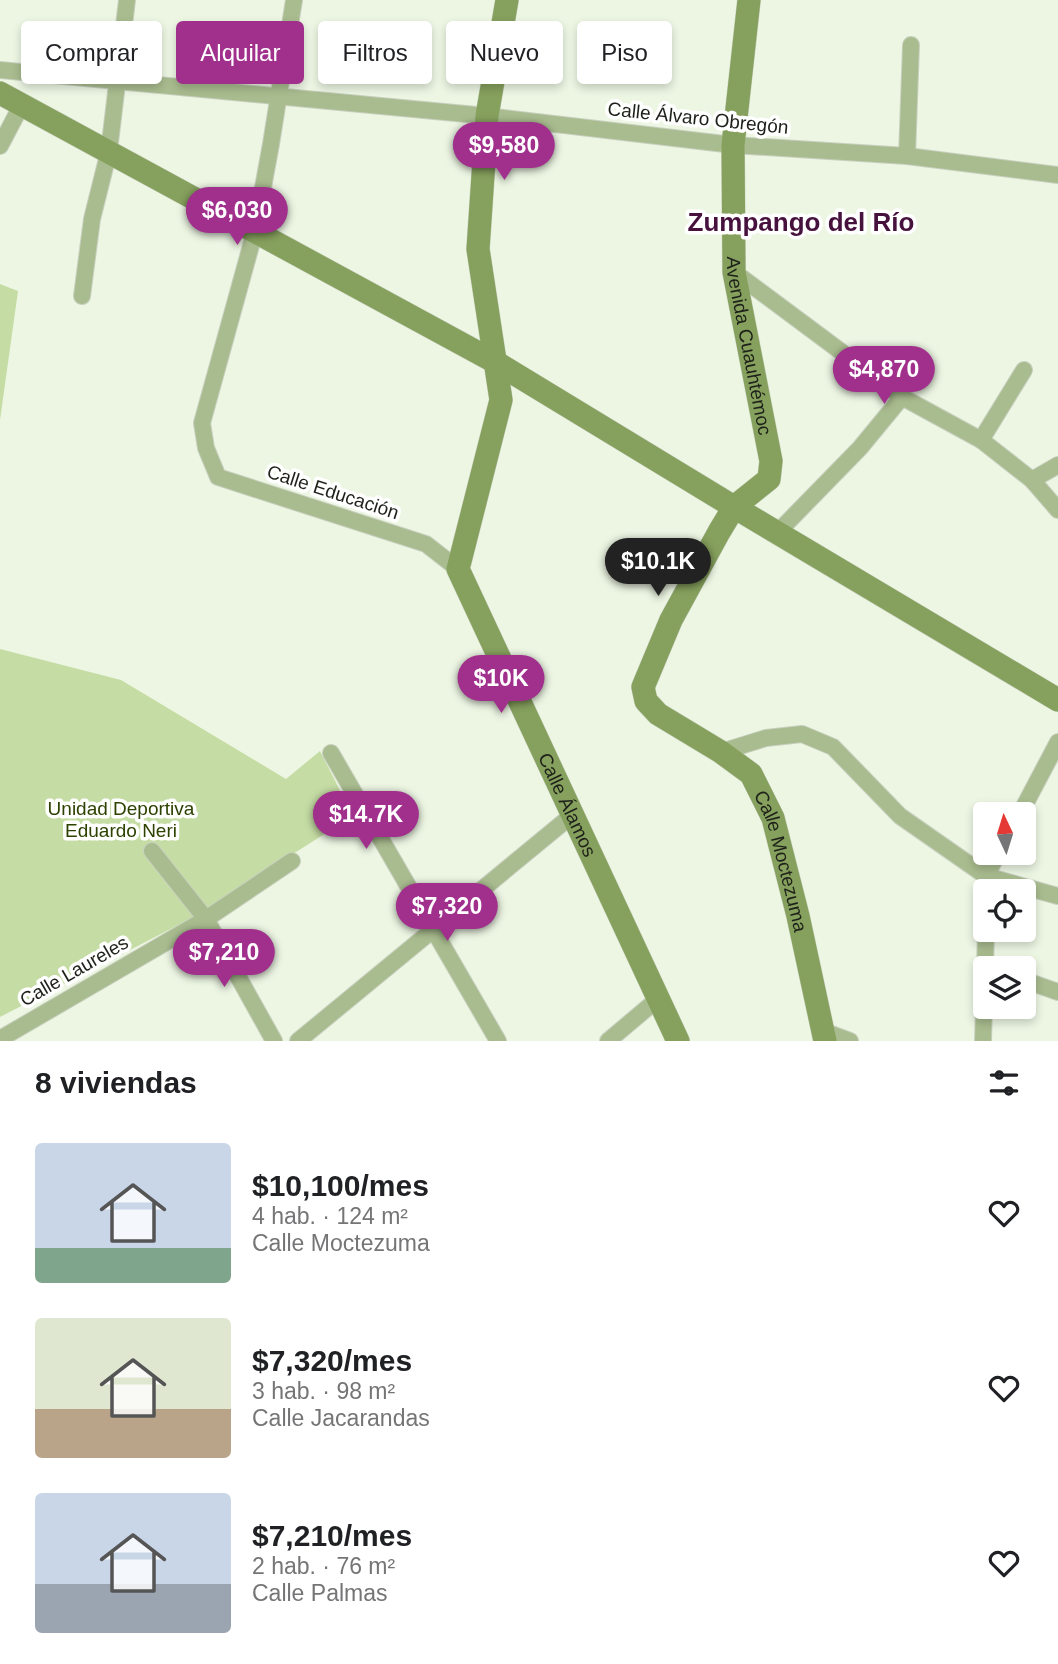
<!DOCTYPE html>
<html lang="es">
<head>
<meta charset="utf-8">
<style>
  :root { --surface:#fff; --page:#f6f6f6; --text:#202124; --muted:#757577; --accent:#a1308d }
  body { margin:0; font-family:Helvetica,sans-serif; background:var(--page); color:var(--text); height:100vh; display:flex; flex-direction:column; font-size:26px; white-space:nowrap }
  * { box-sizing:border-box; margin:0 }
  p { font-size:23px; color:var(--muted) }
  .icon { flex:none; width:38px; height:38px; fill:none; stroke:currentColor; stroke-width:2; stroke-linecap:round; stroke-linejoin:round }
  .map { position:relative; height:1041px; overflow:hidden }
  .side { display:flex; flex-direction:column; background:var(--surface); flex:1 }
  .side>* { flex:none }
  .guide { position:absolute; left:21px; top:21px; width:700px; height:63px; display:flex; gap:14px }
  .needle { width:46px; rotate:356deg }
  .tools { position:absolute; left:973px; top:802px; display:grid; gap:14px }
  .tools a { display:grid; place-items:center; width:63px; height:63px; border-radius:7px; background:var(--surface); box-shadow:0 4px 10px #0003; font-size:35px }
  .price { position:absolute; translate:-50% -60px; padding:0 16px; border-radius:24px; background:var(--accent); color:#fff; font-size:23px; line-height:46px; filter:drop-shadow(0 2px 4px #0008) }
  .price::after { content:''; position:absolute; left:50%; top:42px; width:21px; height:16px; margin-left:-10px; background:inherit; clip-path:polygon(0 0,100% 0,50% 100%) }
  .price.active { background:#222; color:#fff }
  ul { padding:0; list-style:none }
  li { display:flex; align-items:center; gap:21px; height:175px; padding:0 35px }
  li span { display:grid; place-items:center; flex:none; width:196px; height:140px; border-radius:7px; color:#555 }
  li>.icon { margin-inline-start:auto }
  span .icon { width:84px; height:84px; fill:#fffc; stroke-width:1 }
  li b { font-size:30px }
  h2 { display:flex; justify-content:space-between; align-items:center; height:84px; padding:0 35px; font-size:30px }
  .tag { padding:0 24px; border-radius:7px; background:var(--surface); box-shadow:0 4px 10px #0003; font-size:24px; line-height:63px }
  .tag.active { background:var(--accent); color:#fff }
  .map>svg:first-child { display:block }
  .green { fill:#c5dca4 }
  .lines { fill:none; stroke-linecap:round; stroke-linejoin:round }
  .street-casing { stroke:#c8d0bf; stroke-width:18 }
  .secondary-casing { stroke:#c8d0bf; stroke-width:24 }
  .street { stroke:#a9bc8f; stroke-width:16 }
  .secondary { stroke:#86a05d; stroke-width:23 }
  .labels { text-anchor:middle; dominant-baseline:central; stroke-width:7; stroke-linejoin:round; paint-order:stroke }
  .street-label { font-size:19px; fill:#1e211a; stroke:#fff }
  .park-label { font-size:19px; fill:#2d4100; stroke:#fff }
  .district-label { font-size:26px; font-weight:bold; fill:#47113d; stroke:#fff }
</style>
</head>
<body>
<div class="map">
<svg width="1058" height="1041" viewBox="0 0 1058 1041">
  <rect width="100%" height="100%" fill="#edf6e3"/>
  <g class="green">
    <polygon points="0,284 18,291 0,420"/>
    <polygon points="0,649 121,680 286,779 320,751 353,816 190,919 0,1017"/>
  </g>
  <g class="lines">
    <defs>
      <g id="street">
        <polyline points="294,0 271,144 255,231 202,423 206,448 218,477 426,544 458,569"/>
        <polyline points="0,70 487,116 733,145 907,156 1058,175"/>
        <polyline points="0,146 21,106"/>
        <polyline points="907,156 911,45"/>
        <polyline points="734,272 902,397 981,440 1032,480 1058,510"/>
        <polyline points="82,296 92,219 109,151 127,0"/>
        <polyline points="981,440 1024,370"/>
        <polyline points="1032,480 1058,465"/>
        <polyline points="777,533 860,448 902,397"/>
        <polyline points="721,752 766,738 802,734 833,747 900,816 986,876 1058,896"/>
        <polyline points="331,753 498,1041"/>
        <polyline points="1020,814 1058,742"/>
        <polyline points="152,851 206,919 274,1041"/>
        <polyline points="986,891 986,876 999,852"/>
        <polyline points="985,968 986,929"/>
        <polyline points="1024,980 1058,992"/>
        <polyline points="823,1031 850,1041"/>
        <polyline points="0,1039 206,919 292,861"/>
        <polyline points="298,1041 571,816"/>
        <polyline points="608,1041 659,998"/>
        <polyline points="983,1041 985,972"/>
      </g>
      <g id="secondary">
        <path id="s1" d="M 507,0 L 487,116 L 478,249 L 501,400 L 458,569 L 678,1041"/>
        <path id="s2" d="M 749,0 L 733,145 L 734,272 L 771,461 L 769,479 L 734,507 L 719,532 L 671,620 L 643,687 L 646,701 L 658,714 L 721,752 L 751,774 L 773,818 L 798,916 L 825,1041"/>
        <polyline points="0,93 497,363 734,507 1058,700"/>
      </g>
    </defs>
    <use href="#street" class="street-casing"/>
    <use href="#secondary" class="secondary-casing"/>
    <use href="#street" class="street"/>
    <use href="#secondary" class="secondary"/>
  </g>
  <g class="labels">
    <g class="street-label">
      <text transform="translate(698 118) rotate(6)">Calle Álvaro Obregón</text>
      <text stroke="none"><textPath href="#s2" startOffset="348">Avenida Cuauhtémoc</textPath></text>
      <text transform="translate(333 492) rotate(18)">Calle Educación</text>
      <text stroke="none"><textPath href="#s1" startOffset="838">Calle Álamos</textPath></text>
      <text stroke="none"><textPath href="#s2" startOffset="966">Calle Moctezuma</textPath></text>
      <text transform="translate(74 971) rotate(-30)">Calle Laureles</text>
    </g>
    <g class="park-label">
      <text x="121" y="808">Unidad Deportiva<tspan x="121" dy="22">Eduardo Neri</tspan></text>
    </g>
    <g class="district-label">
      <text x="801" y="222">Zumpango del Río</text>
    </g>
  </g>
</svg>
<div class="tools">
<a><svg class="needle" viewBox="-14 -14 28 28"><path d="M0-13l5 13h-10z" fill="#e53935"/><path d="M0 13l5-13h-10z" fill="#757577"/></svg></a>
<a><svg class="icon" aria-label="locate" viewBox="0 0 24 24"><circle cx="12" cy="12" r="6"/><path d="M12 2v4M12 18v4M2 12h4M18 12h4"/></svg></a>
<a><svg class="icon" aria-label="layers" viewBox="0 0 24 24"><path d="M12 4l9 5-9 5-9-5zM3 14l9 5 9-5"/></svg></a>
</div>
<b class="price" style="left:504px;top:182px">$9,580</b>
<b class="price" style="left:237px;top:247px">$6,030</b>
<b class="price" style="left:884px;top:406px">$4,870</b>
<b class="price active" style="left:658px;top:598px">$10.1K</b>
<b class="price" style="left:501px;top:715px">$10K</b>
<b class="price" style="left:366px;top:851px">$14.7K</b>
<b class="price" style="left:447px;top:943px">$7,320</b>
<b class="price" style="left:224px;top:989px">$7,210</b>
<div class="guide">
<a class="tag">Comprar</a>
<a class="tag active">Alquilar</a>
<a class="tag">Filtros</a>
<a class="tag">Nuevo</a>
<a class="tag">Piso</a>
</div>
</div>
<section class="side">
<h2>8 viviendas<svg class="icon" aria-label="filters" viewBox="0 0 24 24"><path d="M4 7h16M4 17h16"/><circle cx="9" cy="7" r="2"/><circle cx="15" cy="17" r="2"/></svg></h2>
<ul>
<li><span style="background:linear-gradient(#c9d6e8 75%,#7fa58c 0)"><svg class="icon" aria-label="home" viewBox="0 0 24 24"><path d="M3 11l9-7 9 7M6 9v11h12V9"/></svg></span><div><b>$10,100/mes</b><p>4 hab. · 124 m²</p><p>Calle Moctezuma</p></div><svg class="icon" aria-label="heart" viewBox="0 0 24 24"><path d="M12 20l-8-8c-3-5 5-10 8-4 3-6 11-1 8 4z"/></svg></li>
<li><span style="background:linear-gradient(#dfe7d0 65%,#b9a48a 0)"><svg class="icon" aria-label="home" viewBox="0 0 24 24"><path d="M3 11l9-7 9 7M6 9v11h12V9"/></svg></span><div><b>$7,320/mes</b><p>3 hab. · 98 m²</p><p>Calle Jacarandas</p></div><svg class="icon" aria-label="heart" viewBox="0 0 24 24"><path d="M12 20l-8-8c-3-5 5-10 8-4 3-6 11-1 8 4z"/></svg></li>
<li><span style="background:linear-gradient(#c9d6e8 65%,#9aa5b1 0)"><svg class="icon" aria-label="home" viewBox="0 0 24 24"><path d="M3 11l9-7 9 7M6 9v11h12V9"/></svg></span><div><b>$7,210/mes</b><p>2 hab. · 76 m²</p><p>Calle Palmas</p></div><svg class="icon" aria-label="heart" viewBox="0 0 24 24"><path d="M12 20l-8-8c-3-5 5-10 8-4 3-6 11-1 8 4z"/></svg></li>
</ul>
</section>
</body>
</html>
